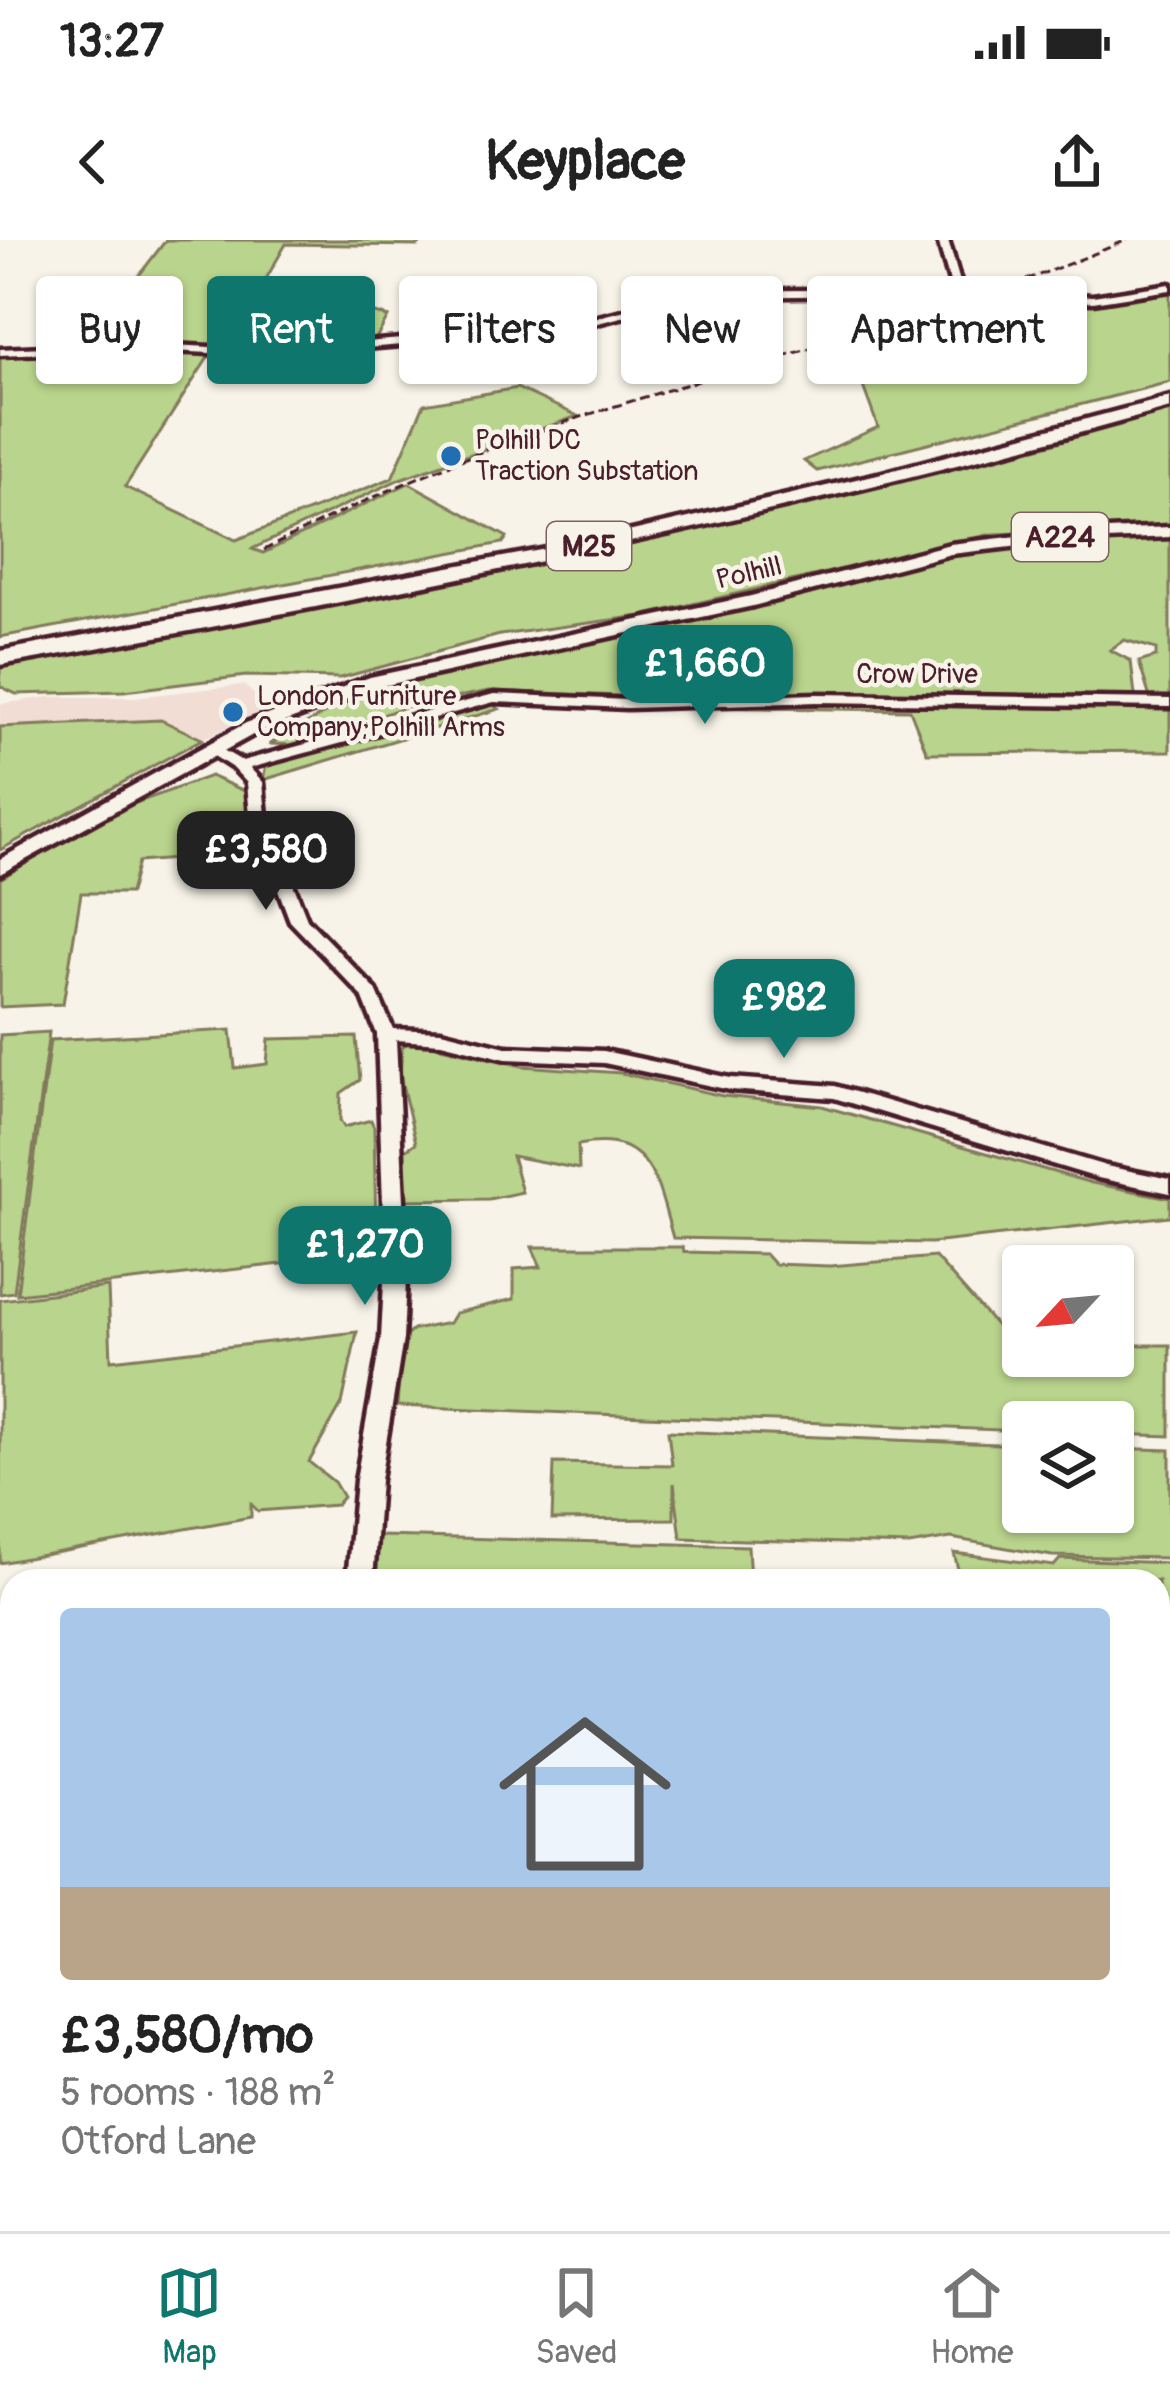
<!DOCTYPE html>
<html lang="en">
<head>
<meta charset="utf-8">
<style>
  :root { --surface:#fff; --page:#f6f6f6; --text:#222; --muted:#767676; --line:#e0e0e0; --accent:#0f766e }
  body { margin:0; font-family:Pangolin,sans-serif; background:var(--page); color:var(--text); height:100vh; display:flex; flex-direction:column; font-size:45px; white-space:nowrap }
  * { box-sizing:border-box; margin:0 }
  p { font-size:39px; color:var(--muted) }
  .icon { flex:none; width:66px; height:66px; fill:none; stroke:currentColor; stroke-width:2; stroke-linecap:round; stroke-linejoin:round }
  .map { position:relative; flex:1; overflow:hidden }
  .drawer { position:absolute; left:0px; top:1329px; width:1170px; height:663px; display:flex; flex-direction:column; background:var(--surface); border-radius:36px 36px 0 0; box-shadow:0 3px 9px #0004 }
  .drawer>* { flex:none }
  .guide { position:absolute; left:36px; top:36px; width:1098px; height:108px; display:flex; gap:24px }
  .needle { width:78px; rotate:244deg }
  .buttons { position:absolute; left:1002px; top:1005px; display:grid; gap:24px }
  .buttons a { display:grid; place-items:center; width:132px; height:132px; border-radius:12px; background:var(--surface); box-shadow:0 3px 9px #0004; font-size:60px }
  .price { position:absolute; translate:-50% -102px; padding:0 27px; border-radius:24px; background:var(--accent); color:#fff; font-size:39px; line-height:78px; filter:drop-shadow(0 3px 6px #0008) }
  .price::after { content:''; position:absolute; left:50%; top:72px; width:36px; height:27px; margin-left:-18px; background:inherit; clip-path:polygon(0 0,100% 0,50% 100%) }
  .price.current { background:#222; color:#fff }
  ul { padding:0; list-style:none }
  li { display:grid; align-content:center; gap:24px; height:636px; padding:0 60px }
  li+li { border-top:3px solid var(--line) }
  li span { display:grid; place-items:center; height:372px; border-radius:12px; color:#555 }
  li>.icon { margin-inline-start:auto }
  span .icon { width:216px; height:216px; fill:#fffc; stroke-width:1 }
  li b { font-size:51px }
  .tag { padding:0 42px; border-radius:12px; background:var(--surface); box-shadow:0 3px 9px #0004; font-size:42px; line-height:108px }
  .tag.current { background:var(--accent); color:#fff }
  .status { display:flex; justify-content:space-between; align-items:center; height:84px; padding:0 60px; background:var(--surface); direction:ltr }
  .status svg { height:33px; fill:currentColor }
  header { display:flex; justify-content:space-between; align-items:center; height:156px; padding:0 60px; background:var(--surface); font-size:54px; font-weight:700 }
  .menu { display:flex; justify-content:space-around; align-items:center; height:168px; border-top:3px solid var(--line); background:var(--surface); font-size:33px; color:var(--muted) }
  .menu a { display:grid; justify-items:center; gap:6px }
  .menu .current { color:var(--accent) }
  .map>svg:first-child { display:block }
  .built { fill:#f2ddd4 }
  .green { fill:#b9d48c; stroke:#827a5c; stroke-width:3 }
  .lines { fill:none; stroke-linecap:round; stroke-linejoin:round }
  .minor-casing { stroke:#4a1f2b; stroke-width:9 }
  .major-casing { stroke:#4a1f2b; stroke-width:9 }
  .highway-casing { stroke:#4a1f2b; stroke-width:9 }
  .minor { fill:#f7f3e8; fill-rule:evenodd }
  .major { fill:#f7f3e8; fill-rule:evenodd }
  .highway { fill:#f7f3e8; fill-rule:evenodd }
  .rail { stroke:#4a1f2b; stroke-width:3; stroke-dasharray:9 4.5; stroke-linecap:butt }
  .minor-bridge-casing { stroke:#4a1f2b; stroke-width:15; stroke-linecap:butt }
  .minor-bridge { stroke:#f7f3e8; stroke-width:10 }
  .poi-dot { fill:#1f6fb2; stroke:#f7f3e8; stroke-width:4.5 }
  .labels { text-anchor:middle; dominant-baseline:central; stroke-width:9; stroke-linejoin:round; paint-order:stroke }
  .far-poi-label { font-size:27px; fill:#4a1f2b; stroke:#f7f3e8; text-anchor:start }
  .far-street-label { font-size:27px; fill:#4a1f2b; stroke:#f7f3e8 }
  .shield { fill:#f7f3e8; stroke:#7e5f64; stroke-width:3 }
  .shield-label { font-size:30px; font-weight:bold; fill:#4a1f2b }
</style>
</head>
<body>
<div class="status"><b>13:27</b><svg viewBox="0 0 49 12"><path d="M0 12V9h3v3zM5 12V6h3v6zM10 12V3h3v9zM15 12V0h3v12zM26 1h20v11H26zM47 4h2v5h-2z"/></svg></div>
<header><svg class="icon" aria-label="back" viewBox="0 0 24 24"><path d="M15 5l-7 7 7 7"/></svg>Keyplace<svg class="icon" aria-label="share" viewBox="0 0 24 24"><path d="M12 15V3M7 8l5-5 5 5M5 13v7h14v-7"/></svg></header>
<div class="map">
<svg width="1170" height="1991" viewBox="0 0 1170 1991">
  <rect width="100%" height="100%" fill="#f7f3e8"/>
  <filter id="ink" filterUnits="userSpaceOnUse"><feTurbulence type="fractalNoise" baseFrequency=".00833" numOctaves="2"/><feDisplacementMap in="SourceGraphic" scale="24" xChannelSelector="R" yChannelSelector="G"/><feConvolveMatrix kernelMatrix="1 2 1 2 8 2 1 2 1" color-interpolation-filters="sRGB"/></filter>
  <g filter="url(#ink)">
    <polygon class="built" points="243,445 270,467 202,499 161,480 0,487 0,464 49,457 135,457"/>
    <g class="green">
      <polygon points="166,0 424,0 418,6 286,4 251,65 353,66 388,77 374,102 271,111 89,101"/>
      <polygon points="1170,50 1170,142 817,231 804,221 878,187 857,130 840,109 997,58 1068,63"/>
      <polygon points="83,107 211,113 125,247 236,300 392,238 424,164 517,148 578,176 400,239 252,309 263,313 409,243 507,297 503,303 0,397 0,115"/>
      <path d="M 1170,170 L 1170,288 L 992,294 L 641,376 L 500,395 L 340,438 L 246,436 L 124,451 L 16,454 L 0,446 L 0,426 C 243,387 482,338 721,283 C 872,249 1022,215 1170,170 Z"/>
      <path d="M 1170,298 L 1170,459 L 1150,458 L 1139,422 L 1156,417 L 1156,409 L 1124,400 L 1110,410 L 1131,421 L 1135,455 L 1126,457 L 860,452 L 650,457 L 489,451 L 405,467 L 296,505 L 269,504 C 309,486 343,457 384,444 L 803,356 L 975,309 L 1071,300 Z"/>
      <polygon points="491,463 499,469 263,540 266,525 282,520"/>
      <polygon points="939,464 1170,468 1170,511 927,513 910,470 675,467"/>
      <polygon points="161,480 202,499 0,610 0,487"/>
      <polygon points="210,536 245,551 254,613 138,622 130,653 81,653 63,764 0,767 0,639 111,572"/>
      <polygon points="231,790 235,828 267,824 269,799 356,797 360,840 341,853 340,880 344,887 371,880 374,887 376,991 324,998 326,1019 17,1054 50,800"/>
      <polygon points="49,792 14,1052 0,1054 0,795"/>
      <path d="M 411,800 L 522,826 L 621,833 L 723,856 L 822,866 L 1092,943 L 1170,958 L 1170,976 L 931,1003 L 673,998 C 657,943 652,890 578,905 L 579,929 L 512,916 L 522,952 L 489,959 L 405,960 L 405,910 L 416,903 L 400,836 L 402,807 Z"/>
      <polygon points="532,1007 683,1007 684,1012 765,1014 774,1024 830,1026 935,1017 1004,1095 1023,1101 1023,1116 1113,1116 1113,1105 1170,1105 1170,1196 1113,1194 1113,1182 1023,1182 1023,1191 397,1166 402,1099 413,1090 449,1083 455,1073 514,1059 514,1029 541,1027"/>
      <polygon points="108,1047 111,1120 357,1092 342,1164 309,1222 334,1242 343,1257 336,1265 258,1271 251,1264 251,1277 0,1323 0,1060"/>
      <polygon points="668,1191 1023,1205 1023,1272 1113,1272 1113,1208 1170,1210 1170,1318 1052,1316 951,1298 909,1305 681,1298 674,1243 674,1279 552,1280 554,1223 672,1225"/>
      <polygon points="381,1296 748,1306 750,1341 374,1341 373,1304"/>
      <polygon points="954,1313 1054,1326 1060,1319 1170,1323 1170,1785 1158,1785 1158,1341 961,1341"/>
      <polygon points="1158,1805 1170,1806 1170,1991 933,1991 972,1980 1158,1980"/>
    </g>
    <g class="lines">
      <defs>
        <g id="minor">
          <polygon points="938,0 948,0 962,49 979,50 979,54 701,57 566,91 271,116 132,109 0,115 0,109 132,103 271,110 566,85 701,51 952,49"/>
          <polygon points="1170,44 1170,50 1093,62 1001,58 996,55 1001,52 1093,56"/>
          <polygon points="494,454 627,460 817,454 1170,459 1170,467 817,462 627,468 494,462 250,528 263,542 266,576 307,679 376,750 393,789 441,791 506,807 604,811 730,838 835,846 1106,926 1170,939 1170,953 1098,938 834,858 730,850 604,823 506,819 441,803 396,800 407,1021 403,1099 380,1240 373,1341 347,1341 356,1240 381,1099 385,1021 377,794 362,756 290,681 250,576 247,543 234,529 203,509 216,506 242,521"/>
          <polygon points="268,1980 300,1980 299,1991 267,1991"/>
        </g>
        <polygon id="major" points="1170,287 1170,297 1045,303 951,314 753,366 382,446 260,491 0,634 0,619 246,483 370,437 751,356 950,304 1045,293"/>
        <path id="highway" d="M 1170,157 L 1170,168 C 785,276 394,356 0,425 L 0,411 L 589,301 L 878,234 Z"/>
      </defs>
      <use href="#minor" class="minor-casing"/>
      <use href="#major" class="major-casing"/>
      <use href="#highway" class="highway-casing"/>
      <use href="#minor" class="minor"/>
      <use href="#major" class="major"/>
      <use href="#highway" class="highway"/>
      <path class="rail" d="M 264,310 C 353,265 445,223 539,191 C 735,124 936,82 1127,0"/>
      <defs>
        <polyline id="minor-bridge" points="975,52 1001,55"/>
      </defs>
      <use href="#minor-bridge" class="minor-bridge-casing"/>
      <use href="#minor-bridge" class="minor-bridge"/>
    </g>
  </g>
  <g class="poi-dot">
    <circle cx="451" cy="216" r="12"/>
    <circle cx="233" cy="472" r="12"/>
  </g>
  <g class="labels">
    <g class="far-poi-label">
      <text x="475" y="200">Polhill DC<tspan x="475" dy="31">Traction Substation</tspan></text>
      <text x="257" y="456">London Furniture<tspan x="257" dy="31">Company;Polhill Arms</tspan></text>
    </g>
    <g class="far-street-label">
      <text transform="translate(749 333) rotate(-13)">Polhill</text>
      <text x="917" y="434">Crow Drive</text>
    </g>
    <g class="shield">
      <rect x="1012" y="273" width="96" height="48" rx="9"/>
      <rect x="547" y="282" width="84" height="48" rx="9"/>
    </g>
    <g class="shield-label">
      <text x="1060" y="297">A224</text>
      <text x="589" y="306">M25</text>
    </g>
  </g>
</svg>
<div class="buttons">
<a><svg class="needle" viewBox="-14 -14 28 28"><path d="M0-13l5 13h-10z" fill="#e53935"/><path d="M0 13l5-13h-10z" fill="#767676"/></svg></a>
<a><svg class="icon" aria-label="layers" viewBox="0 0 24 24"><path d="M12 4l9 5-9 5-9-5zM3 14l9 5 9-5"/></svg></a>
</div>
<b class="price" style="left:705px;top:487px">£1,660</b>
<b class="price current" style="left:266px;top:673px">£3,580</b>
<b class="price" style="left:784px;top:821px">£982</b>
<b class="price" style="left:365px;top:1068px">£1,270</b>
<div class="guide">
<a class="tag">Buy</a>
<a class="tag current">Rent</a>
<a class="tag">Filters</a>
<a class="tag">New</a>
<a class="tag">Apartment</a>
</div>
<section class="drawer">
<ul>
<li><span style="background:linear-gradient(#a9c7e8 75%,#b9a48a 0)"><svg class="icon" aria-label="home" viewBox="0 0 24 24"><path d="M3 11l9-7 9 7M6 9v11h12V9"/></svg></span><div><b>£3,580/mo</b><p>5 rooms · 188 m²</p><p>Otford Lane</p></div></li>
</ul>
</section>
</div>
<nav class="menu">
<a class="current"><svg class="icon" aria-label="map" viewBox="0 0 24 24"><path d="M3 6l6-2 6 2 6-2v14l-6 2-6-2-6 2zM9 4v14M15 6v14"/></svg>Map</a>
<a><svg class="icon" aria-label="saved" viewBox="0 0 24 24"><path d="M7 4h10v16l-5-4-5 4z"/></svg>Saved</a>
<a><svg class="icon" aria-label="home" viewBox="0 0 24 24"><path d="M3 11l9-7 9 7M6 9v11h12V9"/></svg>Home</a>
</nav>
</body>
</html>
